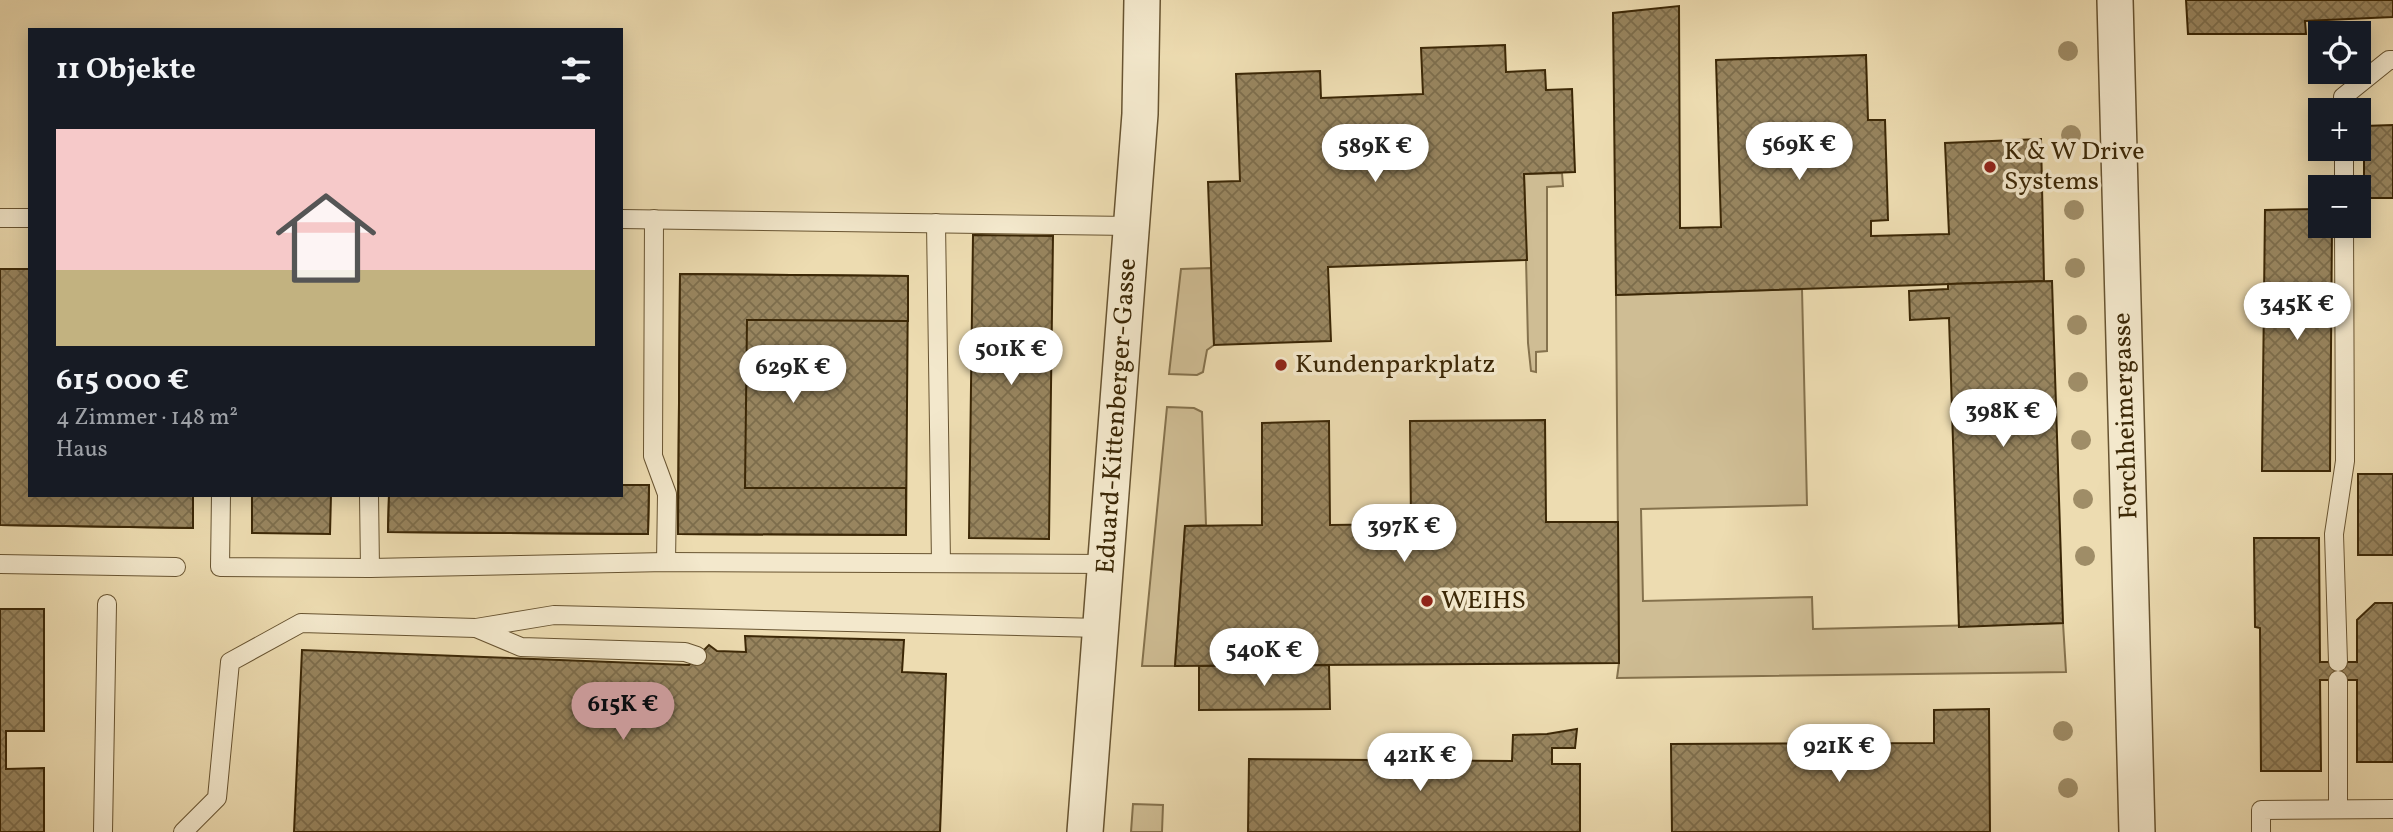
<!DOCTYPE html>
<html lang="de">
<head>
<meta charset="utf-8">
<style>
  :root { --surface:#171b24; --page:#20242c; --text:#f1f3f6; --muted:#9ea1a6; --accent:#c59692 }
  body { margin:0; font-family:Vollkorn,serif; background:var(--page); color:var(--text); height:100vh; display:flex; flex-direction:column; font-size:26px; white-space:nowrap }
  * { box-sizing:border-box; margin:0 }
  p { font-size:23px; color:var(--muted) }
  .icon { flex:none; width:38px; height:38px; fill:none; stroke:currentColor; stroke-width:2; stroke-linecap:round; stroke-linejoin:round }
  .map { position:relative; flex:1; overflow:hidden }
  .sheet { position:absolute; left:28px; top:28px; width:595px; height:469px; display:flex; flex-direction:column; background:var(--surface); border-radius:0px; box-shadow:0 4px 18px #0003 }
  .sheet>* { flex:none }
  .tools { position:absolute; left:2308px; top:21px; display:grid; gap:14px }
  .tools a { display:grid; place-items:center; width:63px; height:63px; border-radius:0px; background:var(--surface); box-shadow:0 4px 18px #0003; font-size:35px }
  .price { position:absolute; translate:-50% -60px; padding:0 16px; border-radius:24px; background:#fff; color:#222; font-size:23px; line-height:46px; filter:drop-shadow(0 2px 4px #0008) }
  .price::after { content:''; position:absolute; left:50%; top:42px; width:21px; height:16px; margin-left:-10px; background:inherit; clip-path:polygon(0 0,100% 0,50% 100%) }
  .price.selected { background:var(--accent); color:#111 }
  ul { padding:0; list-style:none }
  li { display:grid; align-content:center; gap:14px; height:371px; padding:0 28px }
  li span { display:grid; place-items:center; height:217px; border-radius:0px; color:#555 }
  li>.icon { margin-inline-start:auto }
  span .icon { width:126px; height:126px; fill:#fffc; stroke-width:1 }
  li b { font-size:30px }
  h2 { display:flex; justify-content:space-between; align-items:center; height:84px; padding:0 28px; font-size:30px }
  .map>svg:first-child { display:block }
  .grass { fill:#cfbd94; stroke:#85724d; stroke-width:2 }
  .building { fill:url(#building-cross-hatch); stroke:#3b2706; stroke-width:2 }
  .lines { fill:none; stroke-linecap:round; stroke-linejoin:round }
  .lane-casing { stroke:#685431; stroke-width:20 }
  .street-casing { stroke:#685431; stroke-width:38 }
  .lane { stroke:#f3e8cc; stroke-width:18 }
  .street { stroke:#f3e8cc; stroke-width:35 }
  .tree { fill:#9f8d67 }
  .poi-dot { fill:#8f2418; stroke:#f3e8cc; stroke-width:2.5 }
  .labels { text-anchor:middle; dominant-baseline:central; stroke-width:7; stroke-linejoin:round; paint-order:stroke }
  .poi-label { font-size:26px; fill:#3b2706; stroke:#f3e8cc; text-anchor:start }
  .street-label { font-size:26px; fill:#3b2706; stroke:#f3e8cc }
</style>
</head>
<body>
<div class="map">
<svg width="2393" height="832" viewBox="0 0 2393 832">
  <defs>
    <pattern id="building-cross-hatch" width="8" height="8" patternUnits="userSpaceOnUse" patternTransform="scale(1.75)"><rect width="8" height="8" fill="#98855f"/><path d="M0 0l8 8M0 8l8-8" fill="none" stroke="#7d6d4c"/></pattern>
  </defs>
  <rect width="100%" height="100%" fill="#eddcb1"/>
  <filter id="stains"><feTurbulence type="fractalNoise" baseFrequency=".00286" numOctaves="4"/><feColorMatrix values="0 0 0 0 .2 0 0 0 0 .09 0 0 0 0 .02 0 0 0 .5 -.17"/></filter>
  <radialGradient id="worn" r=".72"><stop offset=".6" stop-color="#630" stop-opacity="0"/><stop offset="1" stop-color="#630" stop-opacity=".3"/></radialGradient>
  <g class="grass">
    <polygon points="1562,173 1563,186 1547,187 1547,351 1536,352 1536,372 1531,371 1528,343 1524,174"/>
    <polygon points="1211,268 1214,345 1207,350 1203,372 1197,375 1169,374 1181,269"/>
    <polygon points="1802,289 1807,505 1641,509 1643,601 1812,597 1813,629 2063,623 2066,672 1617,678 1619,663 1616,295"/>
    <polygon points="1167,407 1194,408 1202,412 1206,525 1185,526 1175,666 1142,666"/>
    <polygon points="1133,804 1163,805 1162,832 1131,832"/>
  </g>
  <g class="building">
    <polygon points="2186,0 2393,0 2393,17 2305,21 2306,34 2188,34"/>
    <polygon points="1679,6 1680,228 1721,227 1716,60 1866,55 1868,120 1885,120 1888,220 1871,221 1871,236 1949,234 1945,143 2041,139 2044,281 1616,295 1613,13"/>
    <polygon points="1505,45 1506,72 1545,70 1546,90 1572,89 1575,172 1524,174 1527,260 1328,267 1331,341 1214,345 1208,182 1240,181 1236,74 1320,71 1321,98 1423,94 1421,48"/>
    <polygon points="2393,125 2393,198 2364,198 2364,126"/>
    <polygon points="2320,209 2320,226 2332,226 2330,471 2262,471 2265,210"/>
    <polygon points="973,235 1053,236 1049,539 969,538"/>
    <polygon points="0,269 30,269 30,495 193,495 193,528 0,525"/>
    <polygon points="0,269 30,269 30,495 193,495 193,528 0,525"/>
    <polygon points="680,274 908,276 906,535 678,534"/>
    <polygon points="680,274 908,276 908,321 747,320 745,488 906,488 906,535 678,534"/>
    <polygon points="2052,281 2063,623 1959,627 1949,318 1910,320 1909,291 1948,289 1948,284"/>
    <polygon points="1545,420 1546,522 1618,522 1619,663 1175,666 1185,526 1262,525 1262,423 1329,421 1330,525 1411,524 1410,421"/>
    <rect x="2358" y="474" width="35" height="81"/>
    <polygon points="621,485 649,485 648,534 388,532 389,495 621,495"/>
    <polygon points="621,485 649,485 648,534 388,532 389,495 621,495"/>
    <polygon points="252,495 331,495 330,534 252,533"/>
    <polygon points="2254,538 2319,538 2320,662 2357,662 2357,620 2375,603 2393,603 2393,762 2357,762 2357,680 2320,680 2321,771 2261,771 2260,628 2255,627"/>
    <polygon points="0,609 44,609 44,731 6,731 6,769 44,768 44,832 0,832"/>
    <polygon points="745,636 904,640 902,672 946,674 940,832 294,832 302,650 689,665 709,645 717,651 746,652"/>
    <polygon points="1329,665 1330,709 1199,710 1199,666"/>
    <polygon points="1989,709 1990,832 1672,832 1671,744 1934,743 1934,710"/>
    <polygon points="1577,729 1575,748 1552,748 1552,764 1580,764 1580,832 1248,832 1249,759 1512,761 1513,735 1547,734"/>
  </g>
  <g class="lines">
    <defs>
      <g id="lane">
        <polyline points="2343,110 2343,97 2389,60 2393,60"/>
        <polyline points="2344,149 2344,187"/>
        <polyline points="0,218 30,218"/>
        <polyline points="621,219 1131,226"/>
        <polyline points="654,219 653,456 667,494 666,562"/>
        <polyline points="936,223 941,563"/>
        <polyline points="221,495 220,567 370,568 666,562 1106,564"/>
        <polyline points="369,495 370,568"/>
        <polyline points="0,564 176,567"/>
        <polyline points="476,628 521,647 685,652 697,656"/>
        <polyline points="2338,662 2334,534 2345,461 2344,226"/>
        <polyline points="2338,809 2338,680"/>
        <polyline points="103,832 107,604"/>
        <polyline points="183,832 217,798 230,662 301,623 476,628 554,615 1101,628"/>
        <polyline points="2261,832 2261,810 2393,809"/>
      </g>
      <g id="street">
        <polyline points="2115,0 2137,832"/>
        <polyline points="1085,832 1140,114 1142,0"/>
      </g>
    </defs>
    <use href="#lane" class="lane-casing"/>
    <use href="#street" class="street-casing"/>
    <use href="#lane" class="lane"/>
    <use href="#street" class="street"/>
  </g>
  <g class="tree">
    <circle cx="2068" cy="51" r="10"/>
    <circle cx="2071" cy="135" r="10"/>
    <circle cx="2074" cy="210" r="10"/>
    <circle cx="2075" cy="268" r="10"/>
    <circle cx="2077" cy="325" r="10"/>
    <circle cx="2078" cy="382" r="10"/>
    <circle cx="2081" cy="440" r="10"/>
    <circle cx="2083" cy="499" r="10"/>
    <circle cx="2085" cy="556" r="10"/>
    <circle cx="2063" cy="731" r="10"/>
    <circle cx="2068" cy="788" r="10"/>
  </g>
  <g class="poi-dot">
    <circle cx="1990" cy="167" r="7"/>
    <circle cx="1281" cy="365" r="7"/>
    <circle cx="1427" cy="601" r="7"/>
  </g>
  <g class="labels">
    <g class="poi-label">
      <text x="2004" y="152">K &amp; W Drive<tspan x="2004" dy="30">Systems</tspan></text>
      <text x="1295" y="365">Kundenparkplatz</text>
      <text x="1441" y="601">WEIHS</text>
    </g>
    <g class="street-label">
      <text transform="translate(1117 416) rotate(-86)">Eduard-Kittenberger-Gasse</text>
      <text transform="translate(2126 416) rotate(-92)">Forchheimergasse</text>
    </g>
  </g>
  <rect width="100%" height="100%" filter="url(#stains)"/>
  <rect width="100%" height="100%" fill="url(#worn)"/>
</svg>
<div class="tools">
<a><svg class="icon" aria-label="locate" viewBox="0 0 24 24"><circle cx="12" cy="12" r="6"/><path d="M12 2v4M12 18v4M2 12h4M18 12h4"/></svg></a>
<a>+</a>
<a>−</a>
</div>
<b class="price" style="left:1799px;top:182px">569K €</b>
<b class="price" style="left:1375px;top:184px">589K €</b>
<b class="price" style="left:2297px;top:342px">345K €</b>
<b class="price" style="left:1011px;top:387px">501K €</b>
<b class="price" style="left:793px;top:405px">629K €</b>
<b class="price" style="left:2003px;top:449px">398K €</b>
<b class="price" style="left:1404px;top:564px">397K €</b>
<b class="price" style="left:1264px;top:688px">540K €</b>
<b class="price selected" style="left:623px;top:742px">615K €</b>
<b class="price" style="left:1839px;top:784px">921K €</b>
<b class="price" style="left:1420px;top:793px">421K €</b>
<section class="sheet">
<h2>11 Objekte<svg class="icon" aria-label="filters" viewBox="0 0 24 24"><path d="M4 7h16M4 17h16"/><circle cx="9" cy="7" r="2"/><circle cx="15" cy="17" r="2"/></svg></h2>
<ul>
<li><span style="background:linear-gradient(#f6c9c9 65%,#c2b280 0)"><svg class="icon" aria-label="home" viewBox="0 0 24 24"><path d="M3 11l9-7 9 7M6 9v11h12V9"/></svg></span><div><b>615 000 €</b><p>4 Zimmer · 148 m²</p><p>Haus</p></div></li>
</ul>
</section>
</div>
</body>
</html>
